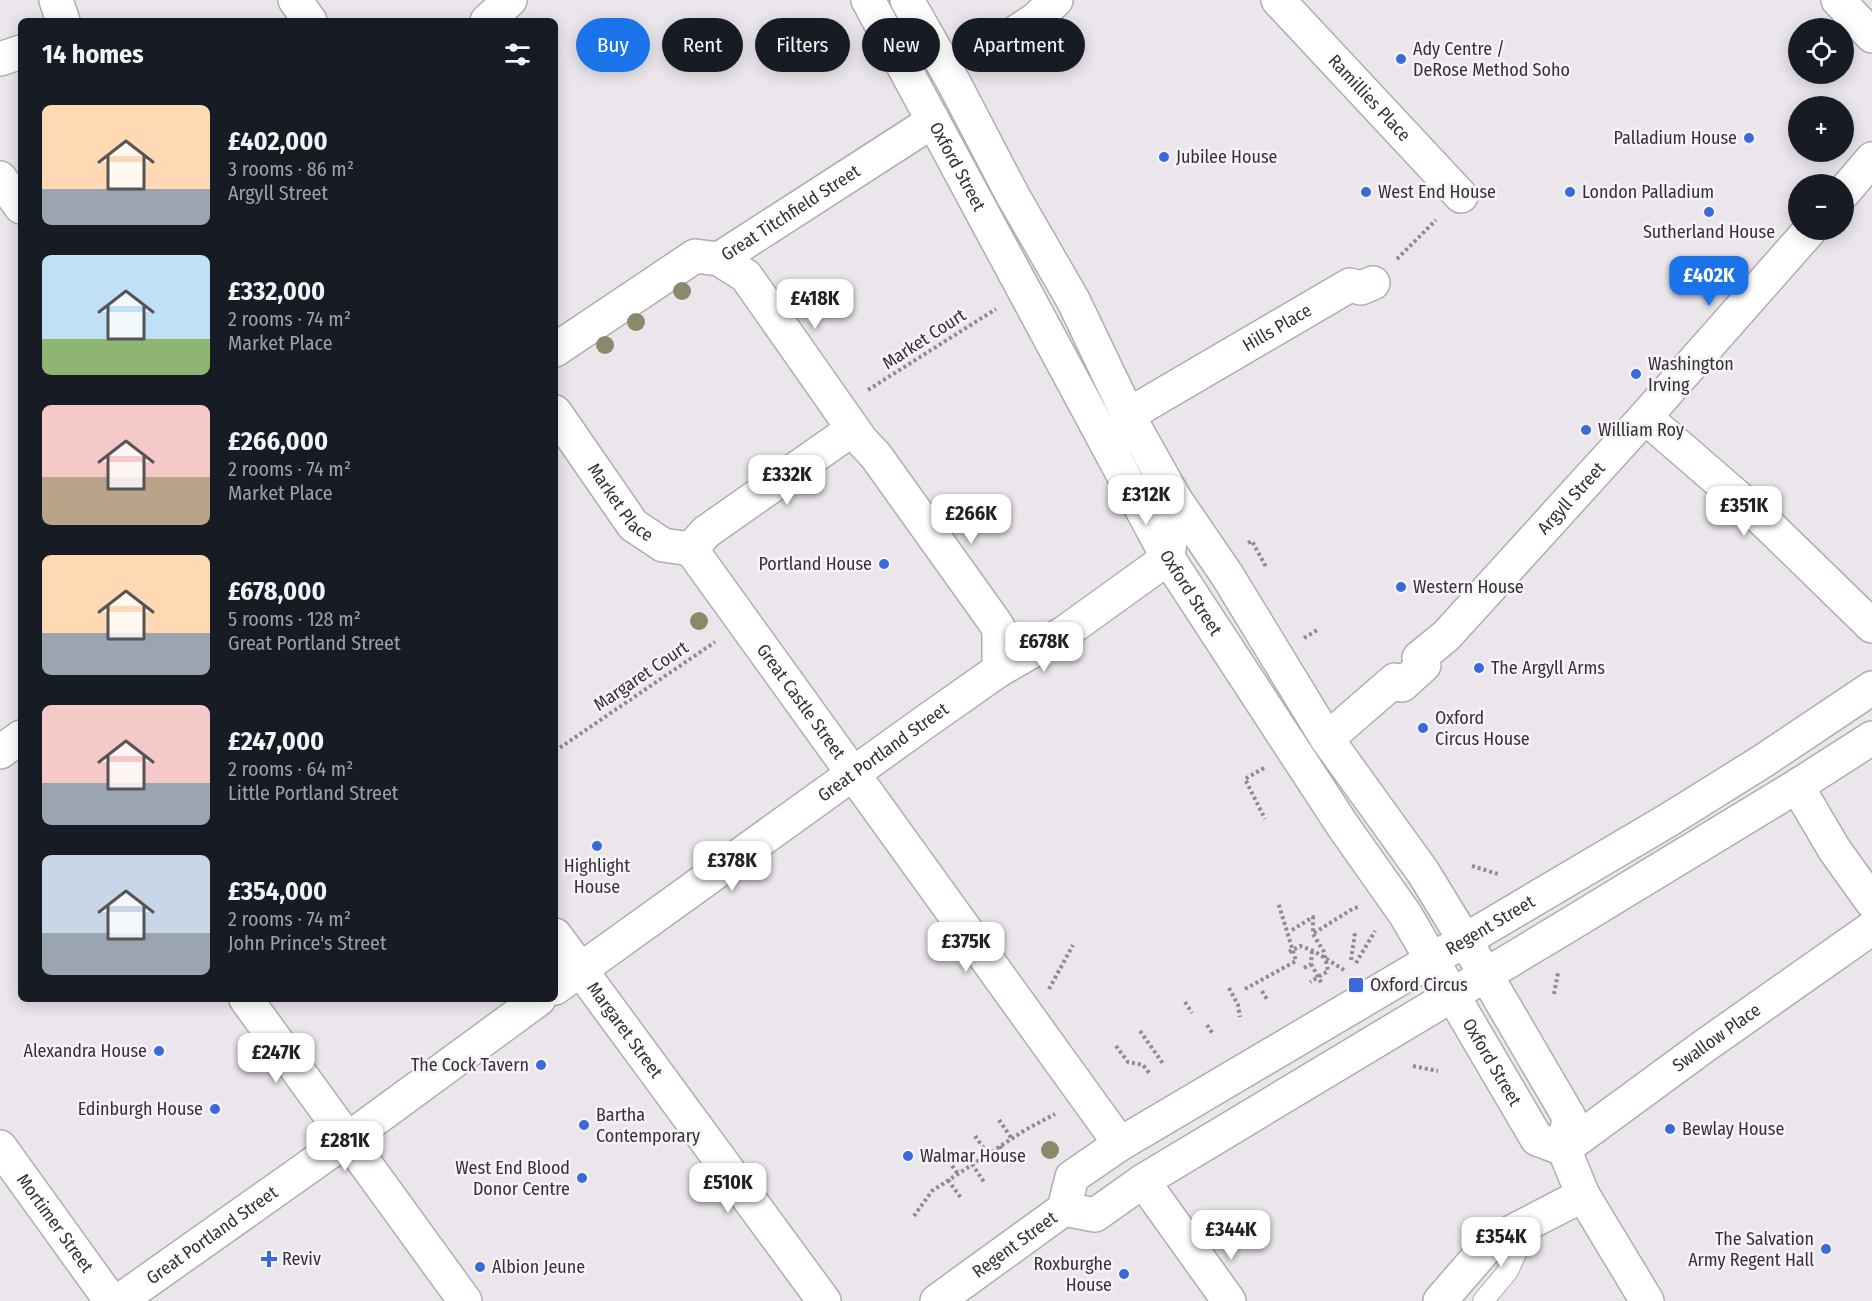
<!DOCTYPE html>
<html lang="en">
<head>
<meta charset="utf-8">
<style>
  :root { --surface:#171b24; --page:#20242c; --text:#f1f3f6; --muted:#9ea1a6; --accent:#1a73e8 }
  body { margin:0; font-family:"Fira Sans Condensed",sans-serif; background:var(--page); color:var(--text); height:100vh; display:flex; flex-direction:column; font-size:22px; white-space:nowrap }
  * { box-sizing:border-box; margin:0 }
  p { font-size:20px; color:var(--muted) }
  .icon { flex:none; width:33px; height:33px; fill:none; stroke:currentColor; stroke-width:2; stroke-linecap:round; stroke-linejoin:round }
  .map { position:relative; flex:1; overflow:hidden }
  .side { position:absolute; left:18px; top:18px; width:540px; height:984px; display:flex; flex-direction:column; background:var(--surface); border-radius:9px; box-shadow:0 3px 15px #0003 }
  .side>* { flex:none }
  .top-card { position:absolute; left:576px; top:18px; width:570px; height:54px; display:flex; gap:12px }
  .fabs { position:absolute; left:1788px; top:18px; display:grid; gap:12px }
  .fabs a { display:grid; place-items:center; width:66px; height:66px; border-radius:50%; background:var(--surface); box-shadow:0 3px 15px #0003; font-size:30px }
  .price { position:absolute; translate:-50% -51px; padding:0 14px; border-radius:12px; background:#fff; color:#222; font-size:20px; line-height:39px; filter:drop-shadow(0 2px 3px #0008) }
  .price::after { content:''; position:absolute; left:50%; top:36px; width:18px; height:14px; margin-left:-9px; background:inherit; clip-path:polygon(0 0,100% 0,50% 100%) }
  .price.current { background:var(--accent); color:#fff }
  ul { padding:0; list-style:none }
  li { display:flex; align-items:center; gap:18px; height:150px; padding:0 24px }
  li span { display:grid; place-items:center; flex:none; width:168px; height:120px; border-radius:9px; color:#555 }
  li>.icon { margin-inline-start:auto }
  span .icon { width:72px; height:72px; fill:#fffc; stroke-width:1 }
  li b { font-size:26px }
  h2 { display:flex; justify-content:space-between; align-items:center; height:72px; padding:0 24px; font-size:26px }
  .chip { padding:0 21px; border-radius:27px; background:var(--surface); box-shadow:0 3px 15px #0003; font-size:21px; line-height:54px }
  .chip.current { background:var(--accent); color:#fff }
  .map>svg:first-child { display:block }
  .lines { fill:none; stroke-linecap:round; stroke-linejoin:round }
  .lane-casing { stroke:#b0acb1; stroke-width:22 }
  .street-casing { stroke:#b0acb1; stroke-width:36 }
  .secondary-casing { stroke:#b0acb1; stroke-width:36 }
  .primary-casing { stroke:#b0acb1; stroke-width:36 }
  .path { stroke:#8f8c8f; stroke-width:4; stroke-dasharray:3 3; stroke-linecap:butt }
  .lane { stroke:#fff; stroke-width:20 }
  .street { stroke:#fff; stroke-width:33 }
  .secondary { stroke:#fff; stroke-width:33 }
  .primary { stroke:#fff; stroke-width:33 }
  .tree { fill:#898a6a }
  .poi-dot { fill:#386ada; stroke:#f7f3f8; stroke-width:2 }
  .labels { text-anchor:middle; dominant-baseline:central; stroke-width:5; stroke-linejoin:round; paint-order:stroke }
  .poi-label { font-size:18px; fill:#343234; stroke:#f7f3f8; text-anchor:start }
  .street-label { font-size:18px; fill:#343234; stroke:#f7f3f8 }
</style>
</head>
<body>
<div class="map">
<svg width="1872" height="1301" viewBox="0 0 1872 1301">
  <rect width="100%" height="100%" fill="#eae6eb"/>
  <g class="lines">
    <defs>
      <polyline id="lane" points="1483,1301 1508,1271 1530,1223"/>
      <g id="street">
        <polyline points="56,0 63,21"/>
        <polyline points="295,0 310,21"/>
        <path id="s1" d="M 1278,0 L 1461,196"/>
        <polyline points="487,21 510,0"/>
        <polyline points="1006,39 1036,19 1056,0"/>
        <polyline points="0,59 21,52"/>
        <polyline points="0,178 21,207"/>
        <polyline points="1844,192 1872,159"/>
        <polyline points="719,259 746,276 861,440 876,456 994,621 999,629 999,670"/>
        <path id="s2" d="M 555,350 L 695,256 L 719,259 L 933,121"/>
        <path id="s3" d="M 555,412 L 633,525 L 663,545 L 691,549"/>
        <polyline points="1645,417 1757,514 1872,626"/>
        <path id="s4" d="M 1117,441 L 1128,415 L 1350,285 L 1361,288 L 1373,283"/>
        <path id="s5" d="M 691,549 L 1120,1144"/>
        <polyline points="691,549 706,532 853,429"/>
        <path id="s6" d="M 1327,739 L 1395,680 L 1402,685 L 1424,665 L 1419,658 L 1446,636 L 1645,417 L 1810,230"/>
        <polyline points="1797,786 1834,849 1872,902"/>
        <polyline points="246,999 465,1301"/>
        <path id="s7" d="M 1564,1149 L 1703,1047 L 1872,928"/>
        <polyline points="1143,1181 1229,1301"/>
        <polyline points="1440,1301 1485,1249 1496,1240 1583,1195"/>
      </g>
      <g id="secondary">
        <polyline points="1838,0 1872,36"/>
        <polyline points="0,752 21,737"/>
        <path id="s8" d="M 555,935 L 824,1301"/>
        <path id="s9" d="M 555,988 L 925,722 L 999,670 L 1064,633 L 1168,558 L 1175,499"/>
        <path id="s10" d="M 119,1301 L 348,1139 L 539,999"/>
      </g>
      <g id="primary">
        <path id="s11" d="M 868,0 L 1168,558 L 1343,826 L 1405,914 L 1537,1139 L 1564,1149"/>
        <polyline points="907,0 954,83 1013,196 1073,300 1128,415 1175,499 1227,575 1327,739 1423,872 1486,975 1569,1117 1564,1149 1583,1195 1647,1301"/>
        <path id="s12" d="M 0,1147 L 111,1301"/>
        <polyline points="1064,1209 1095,1215 1143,1181 1562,929 1797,786 1872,738"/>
        <path id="s13" d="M 937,1301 L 1064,1209 L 1072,1177 L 1120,1144 L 1670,819 L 1763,761 L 1872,688"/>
      </g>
    </defs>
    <use href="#lane" class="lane-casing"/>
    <use href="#street" class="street-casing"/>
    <use href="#secondary" class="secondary-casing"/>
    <use href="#primary" class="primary-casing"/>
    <g class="path">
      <polyline points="1397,259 1436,220"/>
      <polyline points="868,390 996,309"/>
      <polyline points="1248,543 1252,541 1266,567"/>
      <polyline points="1304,638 1319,629"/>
      <polyline points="555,751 715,642"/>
      <polyline points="1264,768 1245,779 1265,819"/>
      <polyline points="1472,866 1498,874"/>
      <polyline points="1292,930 1313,917 1313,934 1324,952 1328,971 1310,982"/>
      <polyline points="1314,933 1354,908 1359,907"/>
      <polyline points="1289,952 1300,946 1314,951 1344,970"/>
      <polyline points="1351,960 1355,933"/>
      <polyline points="1356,963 1375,931"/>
      <polyline points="1311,964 1322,984"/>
      <polyline points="1304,968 1311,964 1312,951"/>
      <polyline points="1229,988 1238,1005 1240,1017"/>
      <polyline points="1049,989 1073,945"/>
      <polyline points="1245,989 1296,961 1278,902"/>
      <polyline points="1262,991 1268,1001"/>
      <polyline points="1554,994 1558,973"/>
      <polyline points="1185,1002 1192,1013"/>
      <polyline points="1207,1025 1213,1034"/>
      <polyline points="1140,1031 1164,1065"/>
      <polyline points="1116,1046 1128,1062 1143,1065 1150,1074"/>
      <polyline points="1413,1066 1438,1071"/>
      <polyline points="999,1120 1012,1139"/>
      <polyline points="975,1136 988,1154"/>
      <polyline points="1000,1146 1012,1164"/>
      <polyline points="945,1156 958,1174"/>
      <polyline points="972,1164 984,1182"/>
      <polyline points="948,1180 961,1198"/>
      <polyline points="914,1216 932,1191 1025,1130 1055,1114"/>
    </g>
    <use href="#lane" class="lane"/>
    <use href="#street" class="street"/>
    <use href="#secondary" class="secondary"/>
    <use href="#primary" class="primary"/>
  </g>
  <g class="tree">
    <circle cx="682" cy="291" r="9"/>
    <circle cx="636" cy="322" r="9"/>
    <circle cx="605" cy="345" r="9"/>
    <circle cx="699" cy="621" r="9"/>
    <circle cx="1050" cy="1150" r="9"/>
  </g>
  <g class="poi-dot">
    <circle cx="1401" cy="59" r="6"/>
    <circle cx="1749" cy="138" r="6"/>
    <circle cx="1164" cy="157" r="6"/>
    <circle cx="1366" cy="192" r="6"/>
    <circle cx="1570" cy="192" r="6"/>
    <circle cx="1709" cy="212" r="6"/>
    <circle cx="1636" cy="374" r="6"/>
    <circle cx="1586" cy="430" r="6"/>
    <circle cx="884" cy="564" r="6"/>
    <circle cx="1401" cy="587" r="6"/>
    <circle cx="1479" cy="668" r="6"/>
    <circle cx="1423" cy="728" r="6"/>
    <circle cx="597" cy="846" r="6"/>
    <rect x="1348" y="977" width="16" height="16" rx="3"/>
    <circle cx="159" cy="1051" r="6"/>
    <circle cx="541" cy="1065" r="6"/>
    <circle cx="215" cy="1109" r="6"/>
    <circle cx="584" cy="1125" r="6"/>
    <circle cx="1670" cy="1129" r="6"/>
    <circle cx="908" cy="1156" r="6"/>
    <circle cx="582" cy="1178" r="6"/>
    <circle cx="1826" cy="1249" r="6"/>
    <path d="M266 1250h6v6h6v6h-6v6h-6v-6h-6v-6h6z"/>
    <circle cx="480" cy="1267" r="6"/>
    <circle cx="1124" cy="1274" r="6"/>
  </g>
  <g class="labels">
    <g class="poi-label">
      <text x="1413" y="49">Ady Centre /<tspan x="1413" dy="21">DeRose Method Soho</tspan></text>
      <text x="1737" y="138" text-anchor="end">Palladium House</text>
      <text x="1176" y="157">Jubilee House</text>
      <text x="1378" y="192">West End House</text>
      <text x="1582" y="192">London Palladium</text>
      <text x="1709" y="232" text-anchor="middle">Sutherland House</text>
      <text x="1648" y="364">Washington<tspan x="1648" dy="21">Irving</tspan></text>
      <text x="1598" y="430">William Roy</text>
      <text x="872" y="564" text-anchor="end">Portland House</text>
      <text x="1413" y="587">Western House</text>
      <text x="1491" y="668">The Argyll Arms</text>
      <text x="1435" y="718">Oxford<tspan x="1435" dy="21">Circus House</tspan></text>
      <text x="597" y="866" text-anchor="middle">Highlight<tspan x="597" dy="21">House</tspan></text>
      <text x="1370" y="985">Oxford Circus</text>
      <text x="147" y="1051" text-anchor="end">Alexandra House</text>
      <text x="529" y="1065" text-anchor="end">The Cock Tavern</text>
      <text x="203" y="1109" text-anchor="end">Edinburgh House</text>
      <text x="596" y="1115">Bartha<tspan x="596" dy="21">Contemporary</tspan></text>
      <text x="1682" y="1129">Bewlay House</text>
      <text x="920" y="1156">Walmar House</text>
      <text x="570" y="1168" text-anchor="end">West End Blood<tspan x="570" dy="21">Donor Centre</tspan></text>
      <text x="1814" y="1239" text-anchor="end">The Salvation<tspan x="1814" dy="21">Army Regent Hall</tspan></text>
      <text x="282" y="1259">Reviv</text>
      <text x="1112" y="1264" text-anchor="end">Roxburghe<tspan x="1112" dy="21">House</tspan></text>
      <text x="492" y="1267">Albion Jeune</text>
    </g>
    <g class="street-label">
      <text stroke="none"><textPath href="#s1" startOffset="134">Ramillies Place</textPath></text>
      <text stroke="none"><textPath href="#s11" startOffset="189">Oxford Street</textPath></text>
      <text stroke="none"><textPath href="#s2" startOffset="278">Great Titchfield Street</textPath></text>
      <text stroke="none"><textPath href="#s4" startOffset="201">Hills Place</textPath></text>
      <text transform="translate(924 339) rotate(-33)">Market Court</text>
      <text stroke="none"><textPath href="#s6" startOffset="358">Argyll Street</textPath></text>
      <text stroke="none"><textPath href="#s3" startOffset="112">Market Place</textPath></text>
      <text stroke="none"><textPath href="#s11" startOffset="675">Oxford Street</textPath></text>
      <text transform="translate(641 676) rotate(-34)">Margaret Court</text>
      <text stroke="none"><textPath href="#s5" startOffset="188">Great Castle Street</textPath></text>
      <text stroke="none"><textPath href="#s9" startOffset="404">Great Portland Street</textPath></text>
      <text stroke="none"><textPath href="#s13" startOffset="678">Regent Street</textPath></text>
      <text stroke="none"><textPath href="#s8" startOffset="118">Margaret Street</textPath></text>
      <text stroke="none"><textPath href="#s7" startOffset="189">Swallow Place</textPath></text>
      <text stroke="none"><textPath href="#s11" startOffset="1233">Oxford Street</textPath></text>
      <text stroke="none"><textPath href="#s12" startOffset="94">Mortimer Street</textPath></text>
      <text stroke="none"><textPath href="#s10" startOffset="114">Great Portland Street</textPath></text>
      <text stroke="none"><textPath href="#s13" startOffset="96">Regent Street</textPath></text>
    </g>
  </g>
</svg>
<div class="fabs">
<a><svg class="icon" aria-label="locate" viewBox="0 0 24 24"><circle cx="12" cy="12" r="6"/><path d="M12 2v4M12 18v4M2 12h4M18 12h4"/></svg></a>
<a>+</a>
<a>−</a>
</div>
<b class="price current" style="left:1709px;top:307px">£402K</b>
<b class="price" style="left:815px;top:330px">£418K</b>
<b class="price" style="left:787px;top:506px">£332K</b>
<b class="price" style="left:1146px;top:526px">£312K</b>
<b class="price" style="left:1744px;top:537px">£351K</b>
<b class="price" style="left:971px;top:545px">£266K</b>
<b class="price" style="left:1044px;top:673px">£678K</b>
<b class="price" style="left:732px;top:892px">£378K</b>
<b class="price" style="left:966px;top:973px">£375K</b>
<b class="price" style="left:276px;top:1084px">£247K</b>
<b class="price" style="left:345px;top:1172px">£281K</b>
<b class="price" style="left:728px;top:1214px">£510K</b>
<b class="price" style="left:1231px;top:1261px">£344K</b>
<b class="price" style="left:1501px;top:1268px">£354K</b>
<div class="top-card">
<a class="chip current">Buy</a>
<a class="chip">Rent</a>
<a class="chip">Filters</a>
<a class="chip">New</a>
<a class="chip">Apartment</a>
</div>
<section class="side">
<h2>14 homes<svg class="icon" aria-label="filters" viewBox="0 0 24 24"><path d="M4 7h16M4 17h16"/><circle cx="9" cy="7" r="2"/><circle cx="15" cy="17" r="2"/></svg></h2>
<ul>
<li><span style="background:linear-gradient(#ffd9b3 70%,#9aa5b1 0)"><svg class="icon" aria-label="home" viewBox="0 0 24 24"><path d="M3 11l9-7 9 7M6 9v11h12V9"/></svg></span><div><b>£402,000</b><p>3 rooms · 86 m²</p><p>Argyll Street</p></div></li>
<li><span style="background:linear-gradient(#bfe0f5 70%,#8fb573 0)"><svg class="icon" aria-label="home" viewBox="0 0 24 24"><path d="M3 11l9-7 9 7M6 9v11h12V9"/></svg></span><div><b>£332,000</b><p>2 rooms · 74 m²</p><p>Market Place</p></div></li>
<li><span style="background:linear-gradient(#f6c9c9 60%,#b9a48a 0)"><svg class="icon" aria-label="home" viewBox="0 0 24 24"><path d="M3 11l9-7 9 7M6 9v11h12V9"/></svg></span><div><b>£266,000</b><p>2 rooms · 74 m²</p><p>Market Place</p></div></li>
<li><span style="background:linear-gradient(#ffd9b3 65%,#9aa5b1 0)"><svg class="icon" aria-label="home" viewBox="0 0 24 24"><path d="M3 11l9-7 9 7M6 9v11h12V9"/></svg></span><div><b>£678,000</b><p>5 rooms · 128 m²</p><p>Great Portland Street</p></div></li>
<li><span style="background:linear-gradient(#f6c9c9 65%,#9aa5b1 0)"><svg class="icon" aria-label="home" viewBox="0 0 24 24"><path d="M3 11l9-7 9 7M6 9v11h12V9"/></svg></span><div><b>£247,000</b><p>2 rooms · 64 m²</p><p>Little Portland Street</p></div></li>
<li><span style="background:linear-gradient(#c9d6e8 65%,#9aa5b1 0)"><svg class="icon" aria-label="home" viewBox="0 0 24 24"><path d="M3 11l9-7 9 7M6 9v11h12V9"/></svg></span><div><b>£354,000</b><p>2 rooms · 74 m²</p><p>John Prince's Street</p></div></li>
</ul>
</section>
</div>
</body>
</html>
